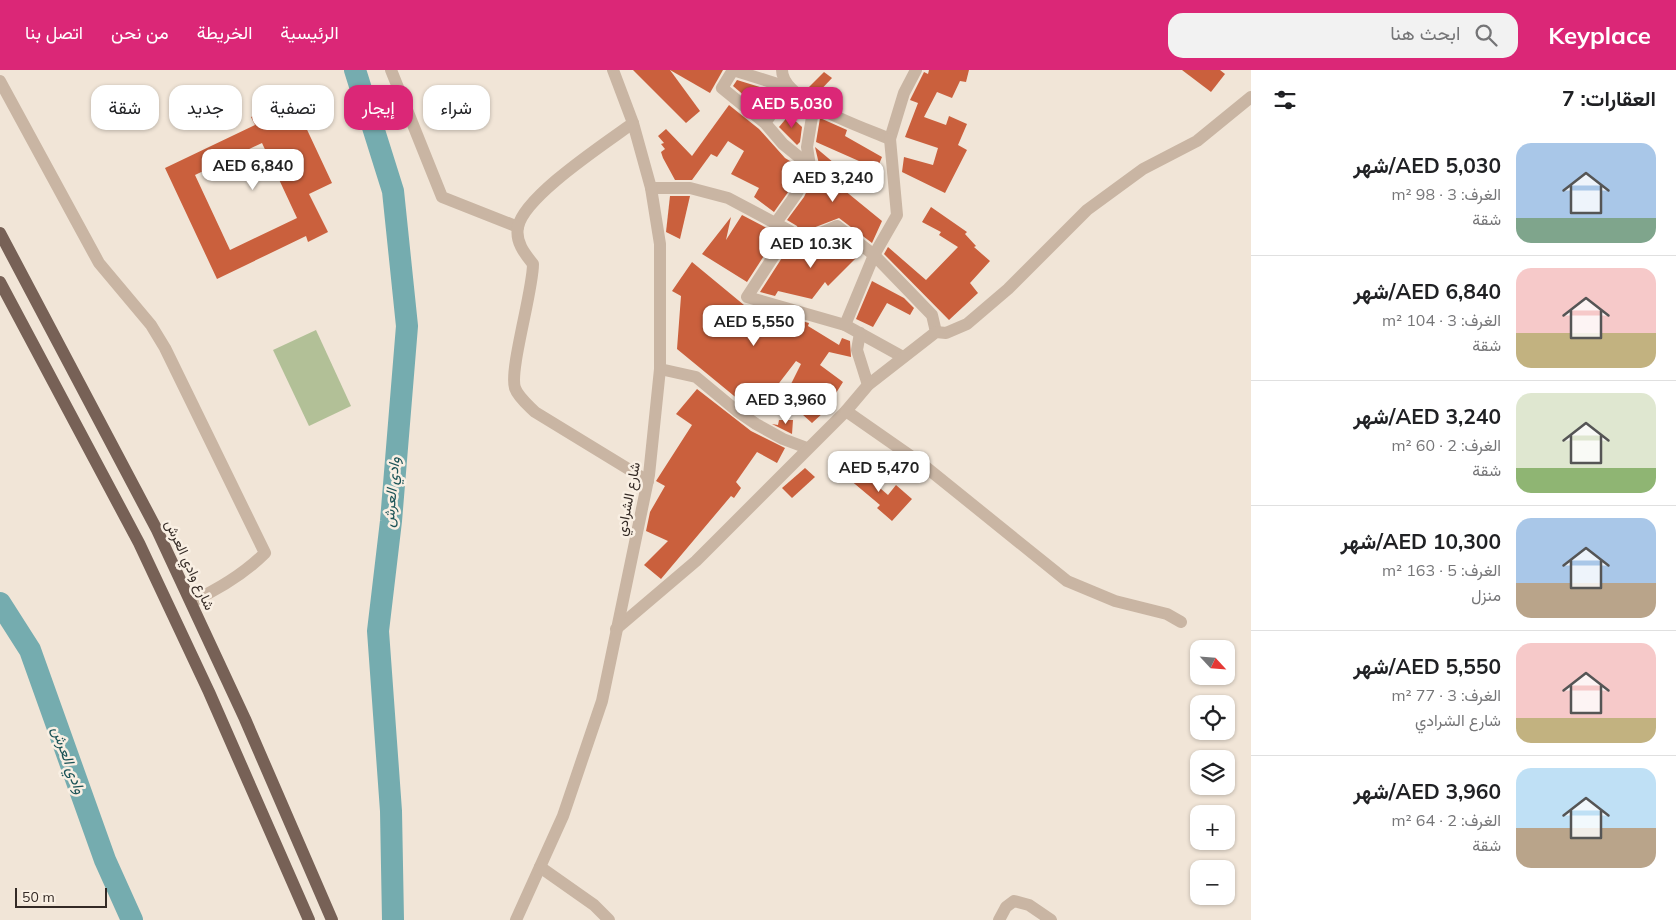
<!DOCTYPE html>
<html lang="ar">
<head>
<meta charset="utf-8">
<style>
  :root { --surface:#fff; --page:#f2f2f2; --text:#202124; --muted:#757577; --line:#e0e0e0; --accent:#db2777 }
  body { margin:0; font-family:Mulish,Vazirmatn,sans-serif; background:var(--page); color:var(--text); direction:rtl; height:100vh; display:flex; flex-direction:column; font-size:19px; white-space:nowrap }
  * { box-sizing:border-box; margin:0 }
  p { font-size:16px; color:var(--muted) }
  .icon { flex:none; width:28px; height:28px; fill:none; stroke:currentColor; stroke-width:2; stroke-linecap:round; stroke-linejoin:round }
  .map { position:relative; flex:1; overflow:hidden; direction:ltr }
  .drawer { display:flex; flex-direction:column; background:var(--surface); width:425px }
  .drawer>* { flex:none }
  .guide { position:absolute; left:15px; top:15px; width:475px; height:45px; direction:rtl; display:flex; gap:10px }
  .needle { width:32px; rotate:116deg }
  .controls { position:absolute; left:1190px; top:570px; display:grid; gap:10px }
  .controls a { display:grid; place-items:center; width:45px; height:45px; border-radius:10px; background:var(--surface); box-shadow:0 1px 4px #0004; font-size:25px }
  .scale { position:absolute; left:15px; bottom:12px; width:92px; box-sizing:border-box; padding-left:5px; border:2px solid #342a25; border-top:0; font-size:14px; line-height:18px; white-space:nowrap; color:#342a25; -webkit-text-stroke:4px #f9efe3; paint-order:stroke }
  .price { position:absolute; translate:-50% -42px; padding:0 11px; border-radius:10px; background:#fff; color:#222; font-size:16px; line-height:32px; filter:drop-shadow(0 1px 2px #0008) }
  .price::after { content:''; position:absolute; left:50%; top:30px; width:15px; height:11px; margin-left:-8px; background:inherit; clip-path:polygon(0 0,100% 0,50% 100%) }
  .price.active { background:var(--accent); color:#fff }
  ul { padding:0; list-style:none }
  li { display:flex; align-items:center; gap:15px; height:125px; padding:0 20px }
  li+li { border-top:1px solid var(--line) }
  li span { display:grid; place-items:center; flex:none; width:140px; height:100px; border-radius:15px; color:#555 }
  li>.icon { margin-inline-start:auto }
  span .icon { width:60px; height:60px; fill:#fffc; stroke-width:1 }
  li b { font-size:21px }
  h2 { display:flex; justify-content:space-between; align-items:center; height:60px; padding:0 20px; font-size:21px }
  .pill { padding:0 18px; border-radius:15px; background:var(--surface); box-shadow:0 1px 4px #0004; font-size:18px; line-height:45px }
  .pill.active { background:var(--accent); color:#fff }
  header { display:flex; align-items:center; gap:30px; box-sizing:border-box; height:70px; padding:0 25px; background:var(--accent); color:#fff }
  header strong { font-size:24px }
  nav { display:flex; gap:28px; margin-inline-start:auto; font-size:18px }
  .search { width:350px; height:45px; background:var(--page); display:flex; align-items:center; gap:12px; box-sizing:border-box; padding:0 18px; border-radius:15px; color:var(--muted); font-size:19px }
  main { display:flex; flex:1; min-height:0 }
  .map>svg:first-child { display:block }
  .green { fill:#b2c097 }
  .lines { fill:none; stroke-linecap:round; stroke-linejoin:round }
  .river { stroke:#75acaf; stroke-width:22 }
  .building { fill:#ca603d; fill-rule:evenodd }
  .minor { stroke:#c9b5a3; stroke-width:12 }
  .tertiary { stroke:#c9b5a3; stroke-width:12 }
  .primary { stroke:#776156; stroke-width:12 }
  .labels { text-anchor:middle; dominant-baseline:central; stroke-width:5; stroke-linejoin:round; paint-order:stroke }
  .street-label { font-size:14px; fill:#342a25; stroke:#f9efe3 }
  .water-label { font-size:15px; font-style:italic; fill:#1a5256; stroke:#f9efe3 }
</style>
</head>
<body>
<header>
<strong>Keyplace</strong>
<div class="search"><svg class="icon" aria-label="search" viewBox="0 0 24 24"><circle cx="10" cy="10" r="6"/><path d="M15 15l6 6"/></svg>ابحث هنا</div>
<nav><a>الرئيسية</a><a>الخريطة</a><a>من نحن</a><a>اتصل بنا</a></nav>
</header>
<main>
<section class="drawer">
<h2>العقارات: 7<svg class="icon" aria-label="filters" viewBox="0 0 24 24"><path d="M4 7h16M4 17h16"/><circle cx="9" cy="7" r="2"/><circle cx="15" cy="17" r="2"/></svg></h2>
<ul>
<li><span style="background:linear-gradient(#a9c7e8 75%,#7fa58c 0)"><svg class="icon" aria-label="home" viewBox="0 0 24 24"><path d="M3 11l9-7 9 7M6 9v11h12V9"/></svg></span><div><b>AED 5,030/شهر</b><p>الغرف: 3 · 98 m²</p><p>شقة</p></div></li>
<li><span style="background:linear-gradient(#f6c9c9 65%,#c2b280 0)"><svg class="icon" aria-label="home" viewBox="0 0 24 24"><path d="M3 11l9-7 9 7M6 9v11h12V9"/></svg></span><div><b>AED 6,840/شهر</b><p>الغرف: 3 · 104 m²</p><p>شقة</p></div></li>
<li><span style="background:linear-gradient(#dfe7d0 75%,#8fb573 0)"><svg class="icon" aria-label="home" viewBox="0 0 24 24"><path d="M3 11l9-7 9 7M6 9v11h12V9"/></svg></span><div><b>AED 3,240/شهر</b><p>الغرف: 2 · 60 m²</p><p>شقة</p></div></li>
<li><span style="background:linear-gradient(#a9c7e8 65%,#b9a48a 0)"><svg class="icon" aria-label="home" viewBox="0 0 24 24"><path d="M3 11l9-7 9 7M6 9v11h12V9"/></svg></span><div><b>AED 10,300/شهر</b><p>الغرف: 5 · 163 m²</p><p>منزل</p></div></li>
<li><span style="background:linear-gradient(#f6c9c9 75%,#c2b280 0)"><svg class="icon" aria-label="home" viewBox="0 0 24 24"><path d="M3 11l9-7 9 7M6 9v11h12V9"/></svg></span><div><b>AED 5,550/شهر</b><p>الغرف: 3 · 77 m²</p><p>شارع الشرادي</p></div></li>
<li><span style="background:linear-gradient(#bfe0f5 60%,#b9a48a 0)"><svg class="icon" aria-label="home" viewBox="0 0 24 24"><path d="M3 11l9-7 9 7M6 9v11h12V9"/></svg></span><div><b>AED 3,960/شهر</b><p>الغرف: 2 · 64 m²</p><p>شقة</p></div></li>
</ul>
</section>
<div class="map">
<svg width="1251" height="850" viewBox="0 0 1251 850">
  <rect width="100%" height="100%" fill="#f1e5d7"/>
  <polygon class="green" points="316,260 351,336 309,356 273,280"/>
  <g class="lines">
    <g class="river">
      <polyline points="355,0 393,121 407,256 391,451 378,561 391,741 393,850"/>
      <polyline points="0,533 30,580 105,790 132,850"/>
    </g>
  </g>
  <g class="building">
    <polygon points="633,0 670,0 700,41 686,53"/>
    <polygon points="670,0 723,0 710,23"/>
    <polygon points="929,0 969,0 966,12 960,11 952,28 937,22 924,47 946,55 949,46 967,54 958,75 967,80 945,123 902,102 904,87 933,95 938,78 905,67 918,33 910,30 924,2 928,4"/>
    <polygon points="1182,0 1220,0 1225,4 1211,22"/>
    <polygon points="824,2 832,8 815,26 807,19"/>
    <polygon points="737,10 763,18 772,27 760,39 733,16"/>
    <path d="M 295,34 L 332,113 L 309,124 L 328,162 L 308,172 L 306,166 L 217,209 L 165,98 L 255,55 L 251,47 L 269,39 L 272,45 ZM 262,73 L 297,148 L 230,180 L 195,105 Z"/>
    <polygon points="729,35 759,59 785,88 795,94 782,112 791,118 774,142 754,127 759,118 731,104 744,81 728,71 717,87 711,84 692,110 675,110 663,88 661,82 665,79 661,74 664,73 658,66 666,59 692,86"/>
    <polygon points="789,45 802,57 800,72 797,75 779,57"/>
    <polygon points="820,48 847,60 845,66 882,87 877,99 816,72"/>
    <polygon points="815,77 853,109 844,120 882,151 872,173 839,148 800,163 797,156 787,150 804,127 817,100 819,94"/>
    <polygon points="670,126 690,126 680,169 666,162"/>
    <polygon points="931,137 967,162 965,164 976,176 974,177 990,191 970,213 978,223 949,250 884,184 888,177 926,210 958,177 939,165 941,162 922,152"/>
    <polygon points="742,145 778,164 747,212 702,184 731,147 726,170"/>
    <polygon points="836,165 860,184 828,216 825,212 812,229 778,221 775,226 760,222 787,180 801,188 813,175"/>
    <polygon points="692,192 744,235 809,253 808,256 839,275 842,268 850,271 851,287 829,282 820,295 843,312 824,342 812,353 784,328 801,294 796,291 773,321 767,317 754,331 761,337 756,344 677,279 681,226 672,221"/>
    <polygon points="872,211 904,228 914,238 910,245 887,233 873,257 856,249"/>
    <polygon points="697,319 751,361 785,378 777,393 757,382 736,412 741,418 734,428 731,426 661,509 644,495 668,471 646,461 650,442 665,416 656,411 692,355 676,344"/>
    <polygon points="779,350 793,350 792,364 772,354 778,355"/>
    <polygon points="851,393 888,425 896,415 912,429 892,451 877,438 880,435 843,404"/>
    <polygon points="805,398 815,407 792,428 782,418"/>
  </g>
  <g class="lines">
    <g class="minor">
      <polyline points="391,0 442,127 518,157"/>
      <path d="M 782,0 C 782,31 865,58 890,69 L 904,23 L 916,0"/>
      <path d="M 0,11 L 99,193 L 151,255 L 165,278 L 265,483 C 243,505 219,519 191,532"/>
      <path d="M 633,53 C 606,73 524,126 518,157 C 515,172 525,184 533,194 C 533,221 509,300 515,318 C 518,327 528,335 535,342 L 648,411"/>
      <polyline points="765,53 790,18 733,0 722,18 765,53 783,74 810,96"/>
      <polyline points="651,118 690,118 728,128 790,161 747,227 845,255 903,287"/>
      <polyline points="775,154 797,123 810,96 807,77 814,35"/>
      <polyline points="787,169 800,172 837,156 874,185 932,245 936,262"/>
      <polyline points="845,255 874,185 897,145 890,69"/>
      <polyline points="860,263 857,280 868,315"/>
      <polyline points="660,299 696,307 737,341 756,354 783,369 807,378"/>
      <polyline points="846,341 922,394 1067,511 1115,531 1167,544 1181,552"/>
      <polyline points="616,559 696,491 846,341 868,315 936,262 946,263 967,254 1008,219 1087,140 1143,99 1197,71 1251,27"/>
      <polyline points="540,797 594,835 609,850"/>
      <polyline points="999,850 1006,837 1014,831 1029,835 1051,850"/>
    </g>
    <polyline class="tertiary" points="516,850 563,746 602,631 649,405 660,299 660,174 651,118 633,53 613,0"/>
    <g class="primary">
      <polyline points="0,163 157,460 245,649 332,850"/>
      <polyline points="0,212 139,473 209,622 309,850"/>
    </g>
  </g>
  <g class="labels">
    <g class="street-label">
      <text transform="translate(628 429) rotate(-79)">شارع الشرادي</text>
      <text transform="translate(190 495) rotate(65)">شارع وادي العرش</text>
    </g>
    <g class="water-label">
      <text transform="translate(391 422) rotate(-85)">وادي العرش</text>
      <text transform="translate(69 690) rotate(70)">وادي العرش</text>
    </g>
  </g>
</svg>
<div class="controls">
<a><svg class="needle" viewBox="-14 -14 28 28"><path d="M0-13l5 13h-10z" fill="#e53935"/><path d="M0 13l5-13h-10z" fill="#757577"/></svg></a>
<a><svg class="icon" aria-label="locate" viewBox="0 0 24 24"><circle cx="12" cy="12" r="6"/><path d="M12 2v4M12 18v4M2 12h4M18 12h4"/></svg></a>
<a><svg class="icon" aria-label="layers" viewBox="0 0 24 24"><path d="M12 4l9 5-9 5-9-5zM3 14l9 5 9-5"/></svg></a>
<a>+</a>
<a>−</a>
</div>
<div class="scale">50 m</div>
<b class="price active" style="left:792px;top:59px">AED 5,030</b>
<b class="price" style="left:253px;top:121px">AED 6,840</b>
<b class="price" style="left:833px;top:133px">AED 3,240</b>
<b class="price" style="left:811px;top:199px">AED 10.3K</b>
<b class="price" style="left:754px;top:277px">AED 5,550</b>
<b class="price" style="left:786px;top:355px">AED 3,960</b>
<b class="price" style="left:879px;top:423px">AED 5,470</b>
<div class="guide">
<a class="pill">شراء</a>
<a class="pill active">إيجار</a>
<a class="pill">تصفية</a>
<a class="pill">جديد</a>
<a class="pill">شقة</a>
</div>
</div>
</main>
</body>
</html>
